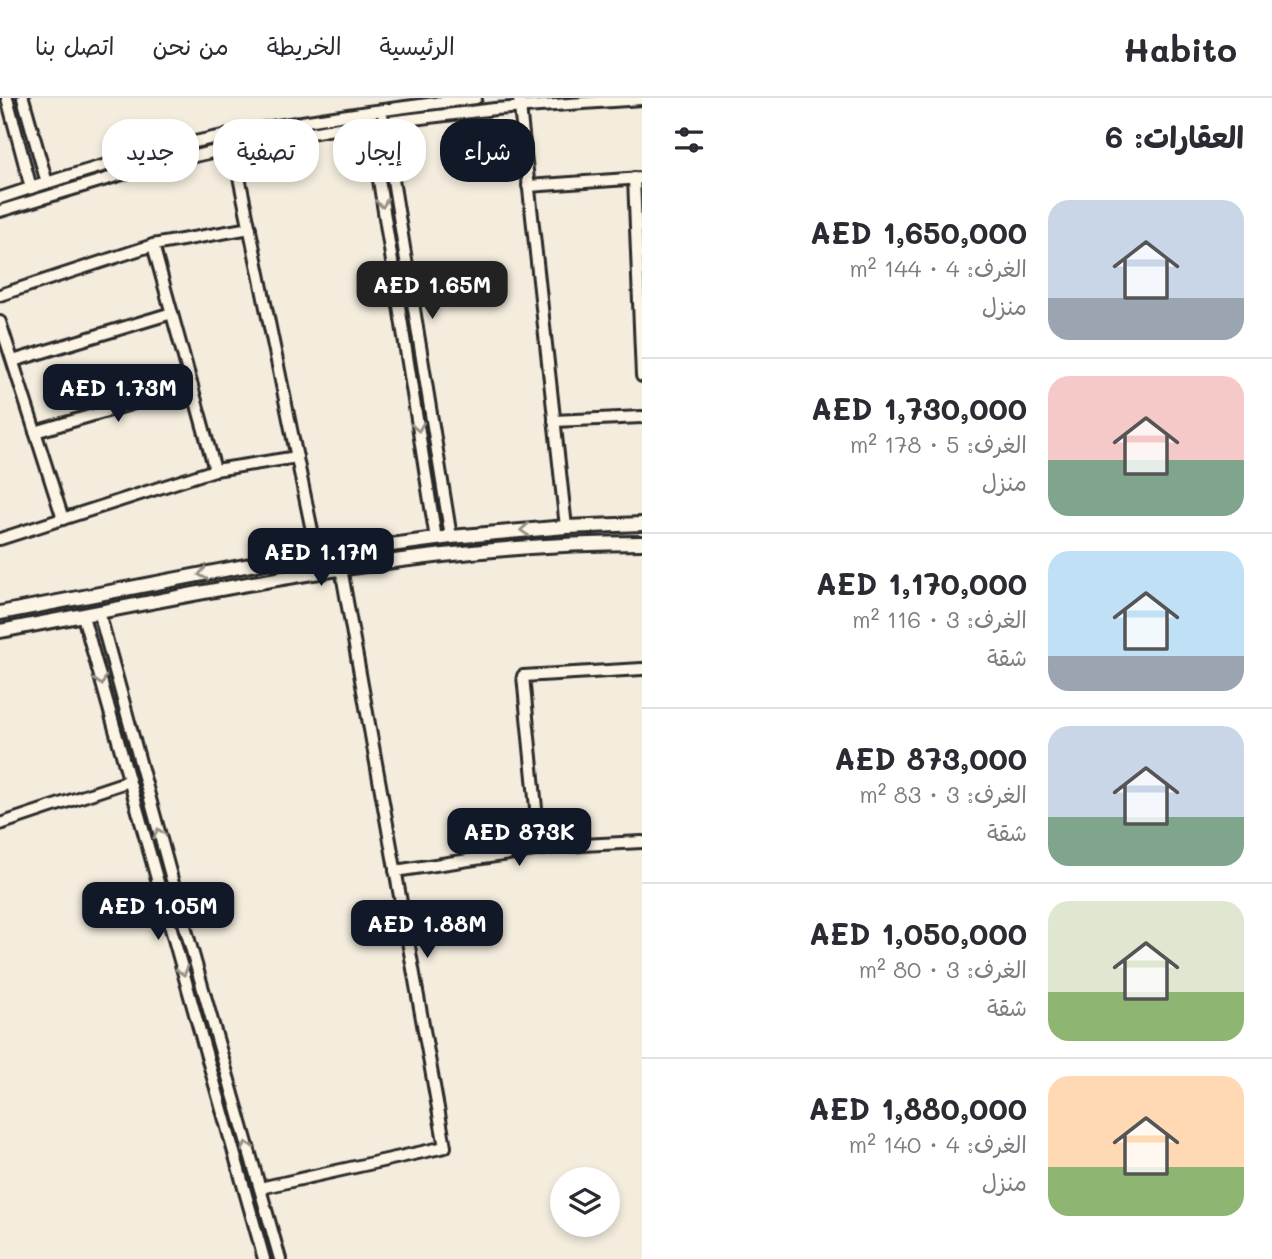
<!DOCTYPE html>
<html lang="ar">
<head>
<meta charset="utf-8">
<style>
  :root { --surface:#fff; --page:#f7f7f7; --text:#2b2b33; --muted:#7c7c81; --line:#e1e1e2; --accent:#111827 }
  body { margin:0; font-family:Mali,"Playpen Sans Arabic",sans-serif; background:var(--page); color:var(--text); direction:rtl; height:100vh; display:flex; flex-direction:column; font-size:26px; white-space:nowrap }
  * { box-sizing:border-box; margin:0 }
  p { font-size:23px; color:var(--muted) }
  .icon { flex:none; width:38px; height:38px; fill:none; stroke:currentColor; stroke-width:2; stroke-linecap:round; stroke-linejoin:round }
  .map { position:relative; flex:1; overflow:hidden; direction:ltr }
  .side { display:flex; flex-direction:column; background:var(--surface); width:630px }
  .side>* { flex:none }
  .guide { position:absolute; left:21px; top:21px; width:514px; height:63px; direction:rtl; display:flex; gap:14px }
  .fabs { position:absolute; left:550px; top:1069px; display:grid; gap:14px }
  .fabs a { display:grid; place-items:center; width:70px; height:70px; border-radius:50%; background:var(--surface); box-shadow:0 4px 10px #0003; font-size:35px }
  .price { position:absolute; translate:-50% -60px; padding:0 16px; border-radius:14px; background:var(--accent); color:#fff; font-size:23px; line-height:46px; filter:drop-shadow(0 2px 4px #0008) }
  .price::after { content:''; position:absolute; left:50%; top:42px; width:21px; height:16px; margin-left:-10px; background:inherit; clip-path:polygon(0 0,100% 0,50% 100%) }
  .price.current { background:#222; color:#fff }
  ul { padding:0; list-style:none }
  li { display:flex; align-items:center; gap:21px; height:175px; padding:0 28px }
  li+li { border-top:2px solid var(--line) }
  li span { display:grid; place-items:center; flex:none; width:196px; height:140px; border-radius:21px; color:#555 }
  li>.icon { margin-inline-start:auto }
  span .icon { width:84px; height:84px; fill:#fffc; stroke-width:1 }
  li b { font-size:30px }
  h2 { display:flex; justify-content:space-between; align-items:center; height:84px; padding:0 28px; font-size:30px }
  .chip { padding:0 24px; border-radius:28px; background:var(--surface); box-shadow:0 4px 10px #0003; font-size:24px; line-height:63px }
  .chip.current { background:var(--accent); color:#fff }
  header { display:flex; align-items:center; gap:42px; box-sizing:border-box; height:98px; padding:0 35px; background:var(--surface); border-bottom:2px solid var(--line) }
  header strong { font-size:33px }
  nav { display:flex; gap:38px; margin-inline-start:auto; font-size:24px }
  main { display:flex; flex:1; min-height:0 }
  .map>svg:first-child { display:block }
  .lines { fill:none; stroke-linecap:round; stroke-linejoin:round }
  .minor-casing { stroke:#2b2b2b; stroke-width:16 }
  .tertiary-casing { stroke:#2b2b2b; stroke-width:18 }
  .minor { stroke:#fcf5e5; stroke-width:10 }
  .tertiary { stroke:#fcf5e5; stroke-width:12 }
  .oneway { stroke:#949088 }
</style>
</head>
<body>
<header>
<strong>Habito</strong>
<nav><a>الرئيسية</a><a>الخريطة</a><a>من نحن</a><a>اتصل بنا</a></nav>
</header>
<main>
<section class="side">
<h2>العقارات: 6<svg class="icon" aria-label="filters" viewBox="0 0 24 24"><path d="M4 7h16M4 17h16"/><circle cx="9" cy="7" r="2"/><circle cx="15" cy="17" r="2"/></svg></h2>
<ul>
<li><span style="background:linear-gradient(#c9d6e8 70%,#9aa5b1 0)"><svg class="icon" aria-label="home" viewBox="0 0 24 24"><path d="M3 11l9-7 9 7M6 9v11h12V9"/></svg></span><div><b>AED 1,650,000</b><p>الغرف: 4 · 144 m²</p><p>منزل</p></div></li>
<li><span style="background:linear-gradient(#f6c9c9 60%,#7fa58c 0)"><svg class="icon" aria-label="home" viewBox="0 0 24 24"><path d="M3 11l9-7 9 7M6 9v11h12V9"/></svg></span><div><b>AED 1,730,000</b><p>الغرف: 5 · 178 m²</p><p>منزل</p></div></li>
<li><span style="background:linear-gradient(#bfe0f5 75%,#9aa5b1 0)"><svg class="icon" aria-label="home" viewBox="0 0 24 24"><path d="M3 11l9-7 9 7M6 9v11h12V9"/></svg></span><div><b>AED 1,170,000</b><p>الغرف: 3 · 116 m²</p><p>شقة</p></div></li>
<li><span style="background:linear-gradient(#c9d6e8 65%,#7fa58c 0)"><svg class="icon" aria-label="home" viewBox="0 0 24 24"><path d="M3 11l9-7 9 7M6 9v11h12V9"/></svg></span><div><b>AED 873,000</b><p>الغرف: 3 · 83 m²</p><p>شقة</p></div></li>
<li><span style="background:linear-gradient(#dfe7d0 65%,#8fb573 0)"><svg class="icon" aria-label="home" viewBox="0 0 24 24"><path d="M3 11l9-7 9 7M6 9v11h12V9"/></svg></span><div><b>AED 1,050,000</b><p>الغرف: 3 · 80 m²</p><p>شقة</p></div></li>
<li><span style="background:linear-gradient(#ffd9b3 65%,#8fb573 0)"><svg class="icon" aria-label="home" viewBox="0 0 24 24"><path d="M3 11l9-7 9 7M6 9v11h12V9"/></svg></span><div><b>AED 1,880,000</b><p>الغرف: 4 · 140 m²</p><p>منزل</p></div></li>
</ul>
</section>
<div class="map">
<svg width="642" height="1161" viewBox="0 0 642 1161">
  <rect width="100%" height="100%" fill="#f4edde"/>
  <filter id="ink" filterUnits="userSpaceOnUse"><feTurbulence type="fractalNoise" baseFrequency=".0143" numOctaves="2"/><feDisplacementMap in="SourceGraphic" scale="14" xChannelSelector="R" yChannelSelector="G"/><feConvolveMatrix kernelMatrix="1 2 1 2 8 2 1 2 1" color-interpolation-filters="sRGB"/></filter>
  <g filter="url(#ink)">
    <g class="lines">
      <defs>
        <g id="minor">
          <polyline points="7,0 31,90"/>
          <polyline points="23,0 47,85"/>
          <polyline points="519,0 566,429"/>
          <polyline points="369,19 436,441"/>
          <polyline points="383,20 451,439"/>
          <polyline points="232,45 317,457"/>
          <polyline points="634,80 642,278"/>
          <polyline points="528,88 642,80"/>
          <path d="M 0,100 C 78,74 157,50 238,35 C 317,20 396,10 476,0"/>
          <polyline points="0,113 146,69 239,48 339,30 495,11 642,1"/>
          <polyline points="153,147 215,372"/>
          <polyline points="0,197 153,147 250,130"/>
          <polyline points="0,224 63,421"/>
          <polyline points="13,263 172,215"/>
          <polyline points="554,323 642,319"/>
          <polyline points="35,334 192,288"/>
          <polyline points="0,441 215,372 297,359"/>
          <polyline points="99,514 179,807 280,1161"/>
          <polyline points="83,518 264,1161"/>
          <polyline points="0,726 129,683"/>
          <polyline points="540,751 523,578 642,571"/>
          <polyline points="395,773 562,748 642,744"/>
          <polyline points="260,1090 445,1049 341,470"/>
        </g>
        <g id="tertiary">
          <polyline points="0,515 271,463 451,439 566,429 642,426"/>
          <path d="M 0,533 C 212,493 425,445 642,445"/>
        </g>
      </defs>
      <use href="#minor" class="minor-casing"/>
      <use href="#tertiary" class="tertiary-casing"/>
      <use href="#minor" class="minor"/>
      <use href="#tertiary" class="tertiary"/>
    </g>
    <defs><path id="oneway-chevron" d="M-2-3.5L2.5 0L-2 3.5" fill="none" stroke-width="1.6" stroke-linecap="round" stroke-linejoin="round" transform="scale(1.75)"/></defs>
    <g class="oneway">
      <use href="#oneway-chevron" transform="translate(382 105) rotate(81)"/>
      <use href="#oneway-chevron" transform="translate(418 329) rotate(81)"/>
      <use href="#oneway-chevron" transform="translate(525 432) rotate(176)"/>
      <use href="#oneway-chevron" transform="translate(203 476) rotate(169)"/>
      <use href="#oneway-chevron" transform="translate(101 583) rotate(74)"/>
      <use href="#oneway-chevron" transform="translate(159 735) rotate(-105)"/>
      <use href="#oneway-chevron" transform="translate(183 873) rotate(74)"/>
      <use href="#oneway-chevron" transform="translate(247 1048) rotate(-106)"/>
    </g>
  </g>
</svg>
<div class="fabs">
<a><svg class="icon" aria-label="layers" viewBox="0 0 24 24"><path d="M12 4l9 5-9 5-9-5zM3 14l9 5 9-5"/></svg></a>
</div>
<b class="price current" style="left:432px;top:223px">AED 1.65M</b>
<b class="price" style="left:118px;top:326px">AED 1.73M</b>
<b class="price" style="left:321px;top:490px">AED 1.17M</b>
<b class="price" style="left:519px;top:770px">AED 873K</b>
<b class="price" style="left:158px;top:844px">AED 1.05M</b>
<b class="price" style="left:427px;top:862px">AED 1.88M</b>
<div class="guide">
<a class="chip current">شراء</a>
<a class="chip">إيجار</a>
<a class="chip">تصفية</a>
<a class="chip">جديد</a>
</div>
</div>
</main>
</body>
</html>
